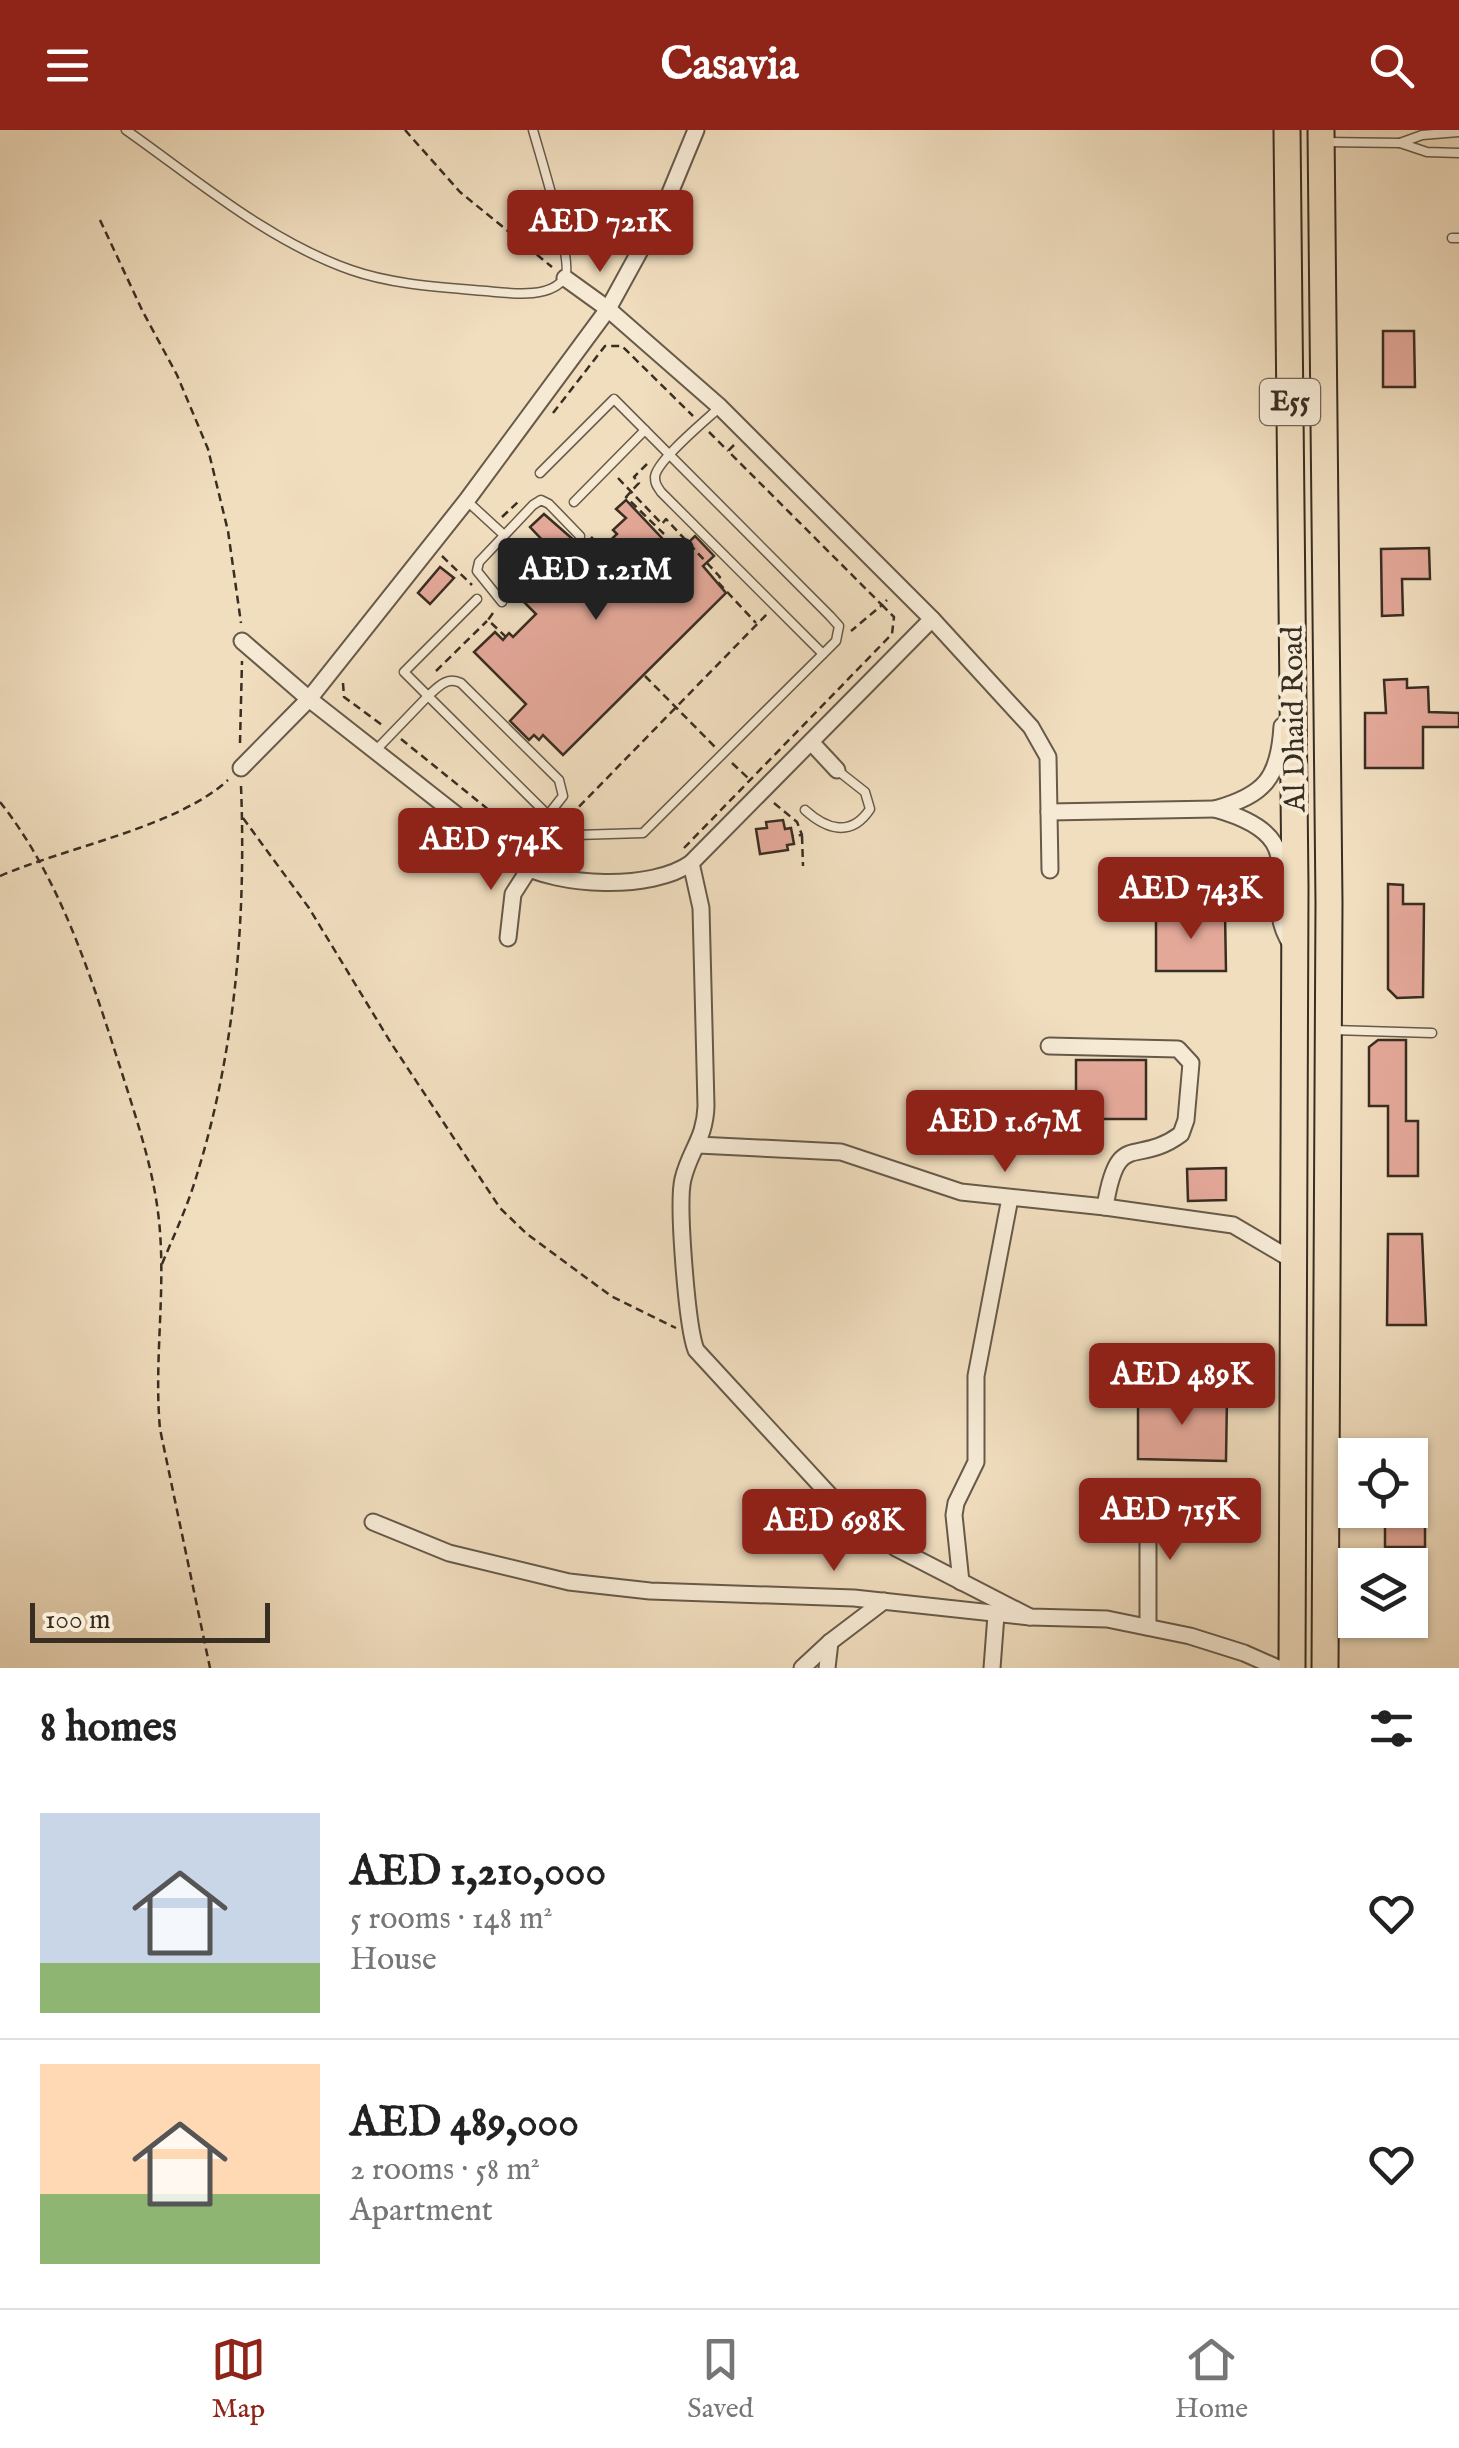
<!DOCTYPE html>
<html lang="en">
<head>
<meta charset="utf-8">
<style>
  :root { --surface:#fff; --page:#f6f6f6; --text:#222; --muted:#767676; --line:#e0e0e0; --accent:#8f2418 }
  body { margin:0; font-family:"IM FELL English",serif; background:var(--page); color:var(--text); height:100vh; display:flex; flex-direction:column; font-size:38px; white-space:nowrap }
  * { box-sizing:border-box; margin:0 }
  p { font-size:32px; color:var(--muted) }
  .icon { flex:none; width:55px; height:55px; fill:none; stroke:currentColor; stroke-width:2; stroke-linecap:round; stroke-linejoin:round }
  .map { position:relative; height:1538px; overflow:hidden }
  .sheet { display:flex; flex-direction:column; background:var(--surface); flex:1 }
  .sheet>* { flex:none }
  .tools { position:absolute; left:1338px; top:1308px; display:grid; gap:20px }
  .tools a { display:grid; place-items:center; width:90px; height:90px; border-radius:0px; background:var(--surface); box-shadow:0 2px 8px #0004; font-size:50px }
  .scale { position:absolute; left:30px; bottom:25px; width:240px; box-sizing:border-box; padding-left:10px; border:5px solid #392e22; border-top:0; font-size:28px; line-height:35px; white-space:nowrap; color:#392e22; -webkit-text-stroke:8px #f6ead5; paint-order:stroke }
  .price { position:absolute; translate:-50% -85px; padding:0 22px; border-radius:10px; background:var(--accent); color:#fff; font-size:32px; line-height:65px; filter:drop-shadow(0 2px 5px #0008) }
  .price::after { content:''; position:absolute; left:50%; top:60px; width:30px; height:22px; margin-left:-15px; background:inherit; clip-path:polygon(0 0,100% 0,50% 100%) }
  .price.active { background:#222; color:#fff }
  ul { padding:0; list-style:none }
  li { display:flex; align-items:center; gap:30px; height:250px; padding:0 40px }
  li+li { border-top:2px solid var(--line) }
  li span { display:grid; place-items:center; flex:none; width:280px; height:200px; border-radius:0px; color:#555 }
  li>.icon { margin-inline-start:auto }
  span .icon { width:120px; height:120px; fill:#fffc; stroke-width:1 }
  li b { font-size:42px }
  h2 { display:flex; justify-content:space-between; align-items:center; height:120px; padding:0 40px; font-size:42px }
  header { display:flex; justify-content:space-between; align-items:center; height:130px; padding:0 40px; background:var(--accent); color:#fff; font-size:45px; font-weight:700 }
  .menu { display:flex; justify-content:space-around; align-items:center; height:140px; border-top:2px solid var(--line); background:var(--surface); font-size:28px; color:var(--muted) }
  .menu a { display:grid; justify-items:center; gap:5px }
  .menu .active { color:var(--accent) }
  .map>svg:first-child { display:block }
  .building { fill:#e4a899; stroke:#392e22; stroke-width:2.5 }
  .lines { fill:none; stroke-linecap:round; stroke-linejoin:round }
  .service-casing { stroke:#675a49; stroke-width:11 }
  .minor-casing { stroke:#675a49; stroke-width:19 }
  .trunk-casing { stroke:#392e22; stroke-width:29 }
  .path { stroke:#392e22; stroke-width:2.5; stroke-dasharray:8 5; stroke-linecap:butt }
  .service { stroke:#f6ead5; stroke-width:8 }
  .minor { stroke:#f6ead5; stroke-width:15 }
  .trunk { stroke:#f1debf; stroke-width:25 }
  .labels { text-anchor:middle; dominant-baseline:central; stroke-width:8; stroke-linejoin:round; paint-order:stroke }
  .shield { fill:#f6ead5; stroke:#726658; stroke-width:2.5 }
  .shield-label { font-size:28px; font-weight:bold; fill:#392e22 }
  .street-label { font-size:30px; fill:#392e22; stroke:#f6ead5 }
</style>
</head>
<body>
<header><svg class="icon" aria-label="menu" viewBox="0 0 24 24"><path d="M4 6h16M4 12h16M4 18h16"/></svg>Casavia<svg class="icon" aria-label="search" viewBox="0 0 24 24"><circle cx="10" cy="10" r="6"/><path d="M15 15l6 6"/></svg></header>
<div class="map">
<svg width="1459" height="1538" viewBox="0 0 1459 1538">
  <rect width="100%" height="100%" fill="#f1debf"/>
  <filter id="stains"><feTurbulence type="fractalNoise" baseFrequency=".002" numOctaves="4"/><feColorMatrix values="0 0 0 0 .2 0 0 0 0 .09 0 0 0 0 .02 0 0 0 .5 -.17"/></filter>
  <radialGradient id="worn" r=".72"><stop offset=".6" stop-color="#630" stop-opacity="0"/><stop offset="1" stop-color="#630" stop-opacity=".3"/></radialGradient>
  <g class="building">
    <polygon points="1383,201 1414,201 1415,257 1383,257"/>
    <polygon points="626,370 677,424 695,406 714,426 703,436 726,463 563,625 543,605 539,610 534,605 529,610 510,591 526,574 474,522 495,502 503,510 509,503 513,507 536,484 505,453 546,414 530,397 544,384 593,427 617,404 613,400 626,388 616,379"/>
    <polygon points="1429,418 1430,449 1402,449 1403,485 1382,486 1381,419"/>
    <polygon points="440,437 454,448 430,474 418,463"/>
    <polygon points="1407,549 1407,558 1428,557 1429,582 1459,583 1459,597 1423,597 1423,638 1365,638 1365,583 1386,583 1384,550"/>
    <polygon points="783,690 785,699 791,698 794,714 787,715 788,720 760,724 756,699 767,698 766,692"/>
    <polygon points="1388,754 1403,755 1403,774 1424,774 1423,867 1397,868 1388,859"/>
    <polygon points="1156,782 1225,782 1226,841 1156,841"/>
    <polygon points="1378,910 1406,910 1406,991 1418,991 1418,1046 1388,1046 1388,976 1369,976 1369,917"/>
    <rect x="1076" y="930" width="70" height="59"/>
    <polygon points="1226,1038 1226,1070 1188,1071 1187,1039"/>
    <polygon points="1388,1104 1422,1104 1426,1195 1387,1195"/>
    <polygon points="1138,1266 1227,1267 1226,1331 1138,1329"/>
    <rect x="1385" y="1387" width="40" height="30"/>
  </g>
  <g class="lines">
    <defs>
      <g id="service">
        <path d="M 126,0 C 197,50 268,111 351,140 C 394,155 441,157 486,161 C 508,163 551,170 565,147 C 574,133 539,22 533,0"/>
        <polyline points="1325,12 1400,13 1427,22 1459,23"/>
        <polyline points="1400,13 1422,5 1459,2"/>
        <polyline points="1452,108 1459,108"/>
        <path d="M 720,277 C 706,290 656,331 655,347 C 655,354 657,356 661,362 L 823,524"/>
        <polyline points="467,371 504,405"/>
        <polyline points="574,372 645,300"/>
        <path d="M 477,469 L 404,542 L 428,566 C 438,557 447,546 461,553 L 559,650 L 563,666 L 548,685"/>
        <polyline points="502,472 477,441 479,432 533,375 541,370 549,374 580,406"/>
        <polyline points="375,621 428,566 564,701 576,705 643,703 836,511 839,496 830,486 614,269 540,343"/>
        <path d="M 805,680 C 826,699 851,708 870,679 L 865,662 L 837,640"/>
        <polyline points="1333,900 1432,903"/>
      </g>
      <g id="minor">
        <polyline points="565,148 608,179 720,277 932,489 1031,597 1048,627 1050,740"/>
        <path d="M 242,511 L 309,569 L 518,733 C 558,757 652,761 691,733 L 932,489"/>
        <path d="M 1282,596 C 1279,648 1265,665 1215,679 C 1325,710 1253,759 1292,816"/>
        <polyline points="811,612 837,640"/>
        <polyline points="241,638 309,569 467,370 608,179 665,75 696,0"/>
        <polyline points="1049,682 1215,679"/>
        <path d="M 691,733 L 701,778 L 706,976 C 705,1009 690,1020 683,1049 C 677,1073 687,1197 696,1220 L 847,1384 L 896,1418 L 1030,1487"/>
        <polyline points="508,808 513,764 529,739"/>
        <path d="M 1049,916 L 1178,919 L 1191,933 L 1186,990 L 1181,1004 C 1135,1038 1118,997 1105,1077"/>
        <polyline points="698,1015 841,1022 961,1062 1105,1077 1233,1095 1294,1131"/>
        <polyline points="1148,1370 1148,1497"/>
        <polyline points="373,1392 449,1423 569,1452 650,1461 854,1468 1030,1487 1107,1489 1190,1506 1244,1523 1278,1538"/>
        <polyline points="961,1452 954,1385 956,1373 976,1332 976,1246 1010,1068"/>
        <polyline points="802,1538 830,1512 884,1471"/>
        <polyline points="827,1538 830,1512"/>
        <polyline points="992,1538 996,1485"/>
      </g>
      <g id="trunk">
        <polyline points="1287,0 1295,757 1292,1538"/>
        <polyline points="1321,0 1329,773 1325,1538"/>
      </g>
    </defs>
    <use href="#service" class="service-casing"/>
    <use href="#minor" class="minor-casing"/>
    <use href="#trunk" class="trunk-casing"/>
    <g class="path">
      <polyline points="405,0 460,62 552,137"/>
      <polyline points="100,90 143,182 177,245 208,319 228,401 241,493"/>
      <polyline points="553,283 605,216 622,216 693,286"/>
      <polyline points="709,302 728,321"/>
      <polyline points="734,315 728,321 882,475 851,501"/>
      <polyline points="647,334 634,347 639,353 626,367 664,404"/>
      <polyline points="618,348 662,394 666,389 720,447 717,451 756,493"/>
      <polyline points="502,387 518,372"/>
      <polyline points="591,407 602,418"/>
      <polyline points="442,426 472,455"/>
      <polyline points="493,483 488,490 506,507"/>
      <polyline points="436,541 487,491"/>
      <polyline points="645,546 715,617"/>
      <polyline points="343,553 344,567 382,595"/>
      <polyline points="401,609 536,718"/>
      <polyline points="240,613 242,531"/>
      <polyline points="732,633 748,648"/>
      <path d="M 0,672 C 61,749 91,847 121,940 C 138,994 156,1046 160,1102 C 165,1168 154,1234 160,1299 L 210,1538"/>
      <polyline points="774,673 797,692 802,705 793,706"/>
      <polyline points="570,686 767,484"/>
      <polyline points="243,688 309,778 391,913 500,1078 527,1104 611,1166 676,1198"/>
      <polyline points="802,706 803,736"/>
      <polyline points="537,717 549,705"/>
      <polyline points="684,718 892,504 894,487 882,475 887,470"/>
      <path d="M 0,746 C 67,717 177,697 228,650"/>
      <path d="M 162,1134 C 175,1103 189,1073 198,1041 C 236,918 246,784 241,656"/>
    </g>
    <use href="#service" class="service"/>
    <use href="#minor" class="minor"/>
    <use href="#trunk" class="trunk"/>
  </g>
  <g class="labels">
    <rect class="shield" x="1260" y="249" width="60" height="46" rx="8"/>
    <g class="shield-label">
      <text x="1290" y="272">E55</text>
    </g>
    <g class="street-label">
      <text transform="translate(1295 589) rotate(-91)">Al Dhaid Road</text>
    </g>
  </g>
  <rect width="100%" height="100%" filter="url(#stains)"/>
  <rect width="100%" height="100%" fill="url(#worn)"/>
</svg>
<div class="tools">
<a><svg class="icon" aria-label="locate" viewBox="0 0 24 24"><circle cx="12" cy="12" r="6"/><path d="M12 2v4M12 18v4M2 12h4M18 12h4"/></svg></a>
<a><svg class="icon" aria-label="layers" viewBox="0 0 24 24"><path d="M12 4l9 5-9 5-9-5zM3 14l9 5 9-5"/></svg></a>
</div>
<div class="scale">100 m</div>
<b class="price" style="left:600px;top:145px">AED 721K</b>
<b class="price active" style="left:596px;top:493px">AED 1.21M</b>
<b class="price" style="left:491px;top:763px">AED 574K</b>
<b class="price" style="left:1191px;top:812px">AED 743K</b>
<b class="price" style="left:1005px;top:1045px">AED 1.67M</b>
<b class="price" style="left:1182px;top:1298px">AED 489K</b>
<b class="price" style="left:1170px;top:1433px">AED 715K</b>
<b class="price" style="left:834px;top:1444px">AED 698K</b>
</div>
<section class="sheet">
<h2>8 homes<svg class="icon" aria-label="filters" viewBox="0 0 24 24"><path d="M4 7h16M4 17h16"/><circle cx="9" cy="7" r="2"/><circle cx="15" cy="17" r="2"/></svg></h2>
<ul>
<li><span style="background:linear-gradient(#c9d6e8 75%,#8fb573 0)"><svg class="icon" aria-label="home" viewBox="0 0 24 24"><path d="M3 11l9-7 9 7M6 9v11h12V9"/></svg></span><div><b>AED 1,210,000</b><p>5 rooms · 148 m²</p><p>House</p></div><svg class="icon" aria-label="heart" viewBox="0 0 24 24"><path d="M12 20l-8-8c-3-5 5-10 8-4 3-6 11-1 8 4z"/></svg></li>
<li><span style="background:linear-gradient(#ffd9b3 65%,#8fb573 0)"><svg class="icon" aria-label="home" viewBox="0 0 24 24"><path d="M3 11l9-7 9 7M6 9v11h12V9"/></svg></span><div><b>AED 489,000</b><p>2 rooms · 58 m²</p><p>Apartment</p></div><svg class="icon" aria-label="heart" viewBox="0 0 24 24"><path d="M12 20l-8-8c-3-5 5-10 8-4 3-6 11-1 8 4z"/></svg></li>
</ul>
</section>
<nav class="menu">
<a class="active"><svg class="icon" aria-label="map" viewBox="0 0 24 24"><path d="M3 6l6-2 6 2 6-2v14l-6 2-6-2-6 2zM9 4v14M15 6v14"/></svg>Map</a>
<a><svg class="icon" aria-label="saved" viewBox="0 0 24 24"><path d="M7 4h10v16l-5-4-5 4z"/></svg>Saved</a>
<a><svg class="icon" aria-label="home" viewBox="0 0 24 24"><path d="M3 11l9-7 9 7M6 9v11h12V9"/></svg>Home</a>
</nav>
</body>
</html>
